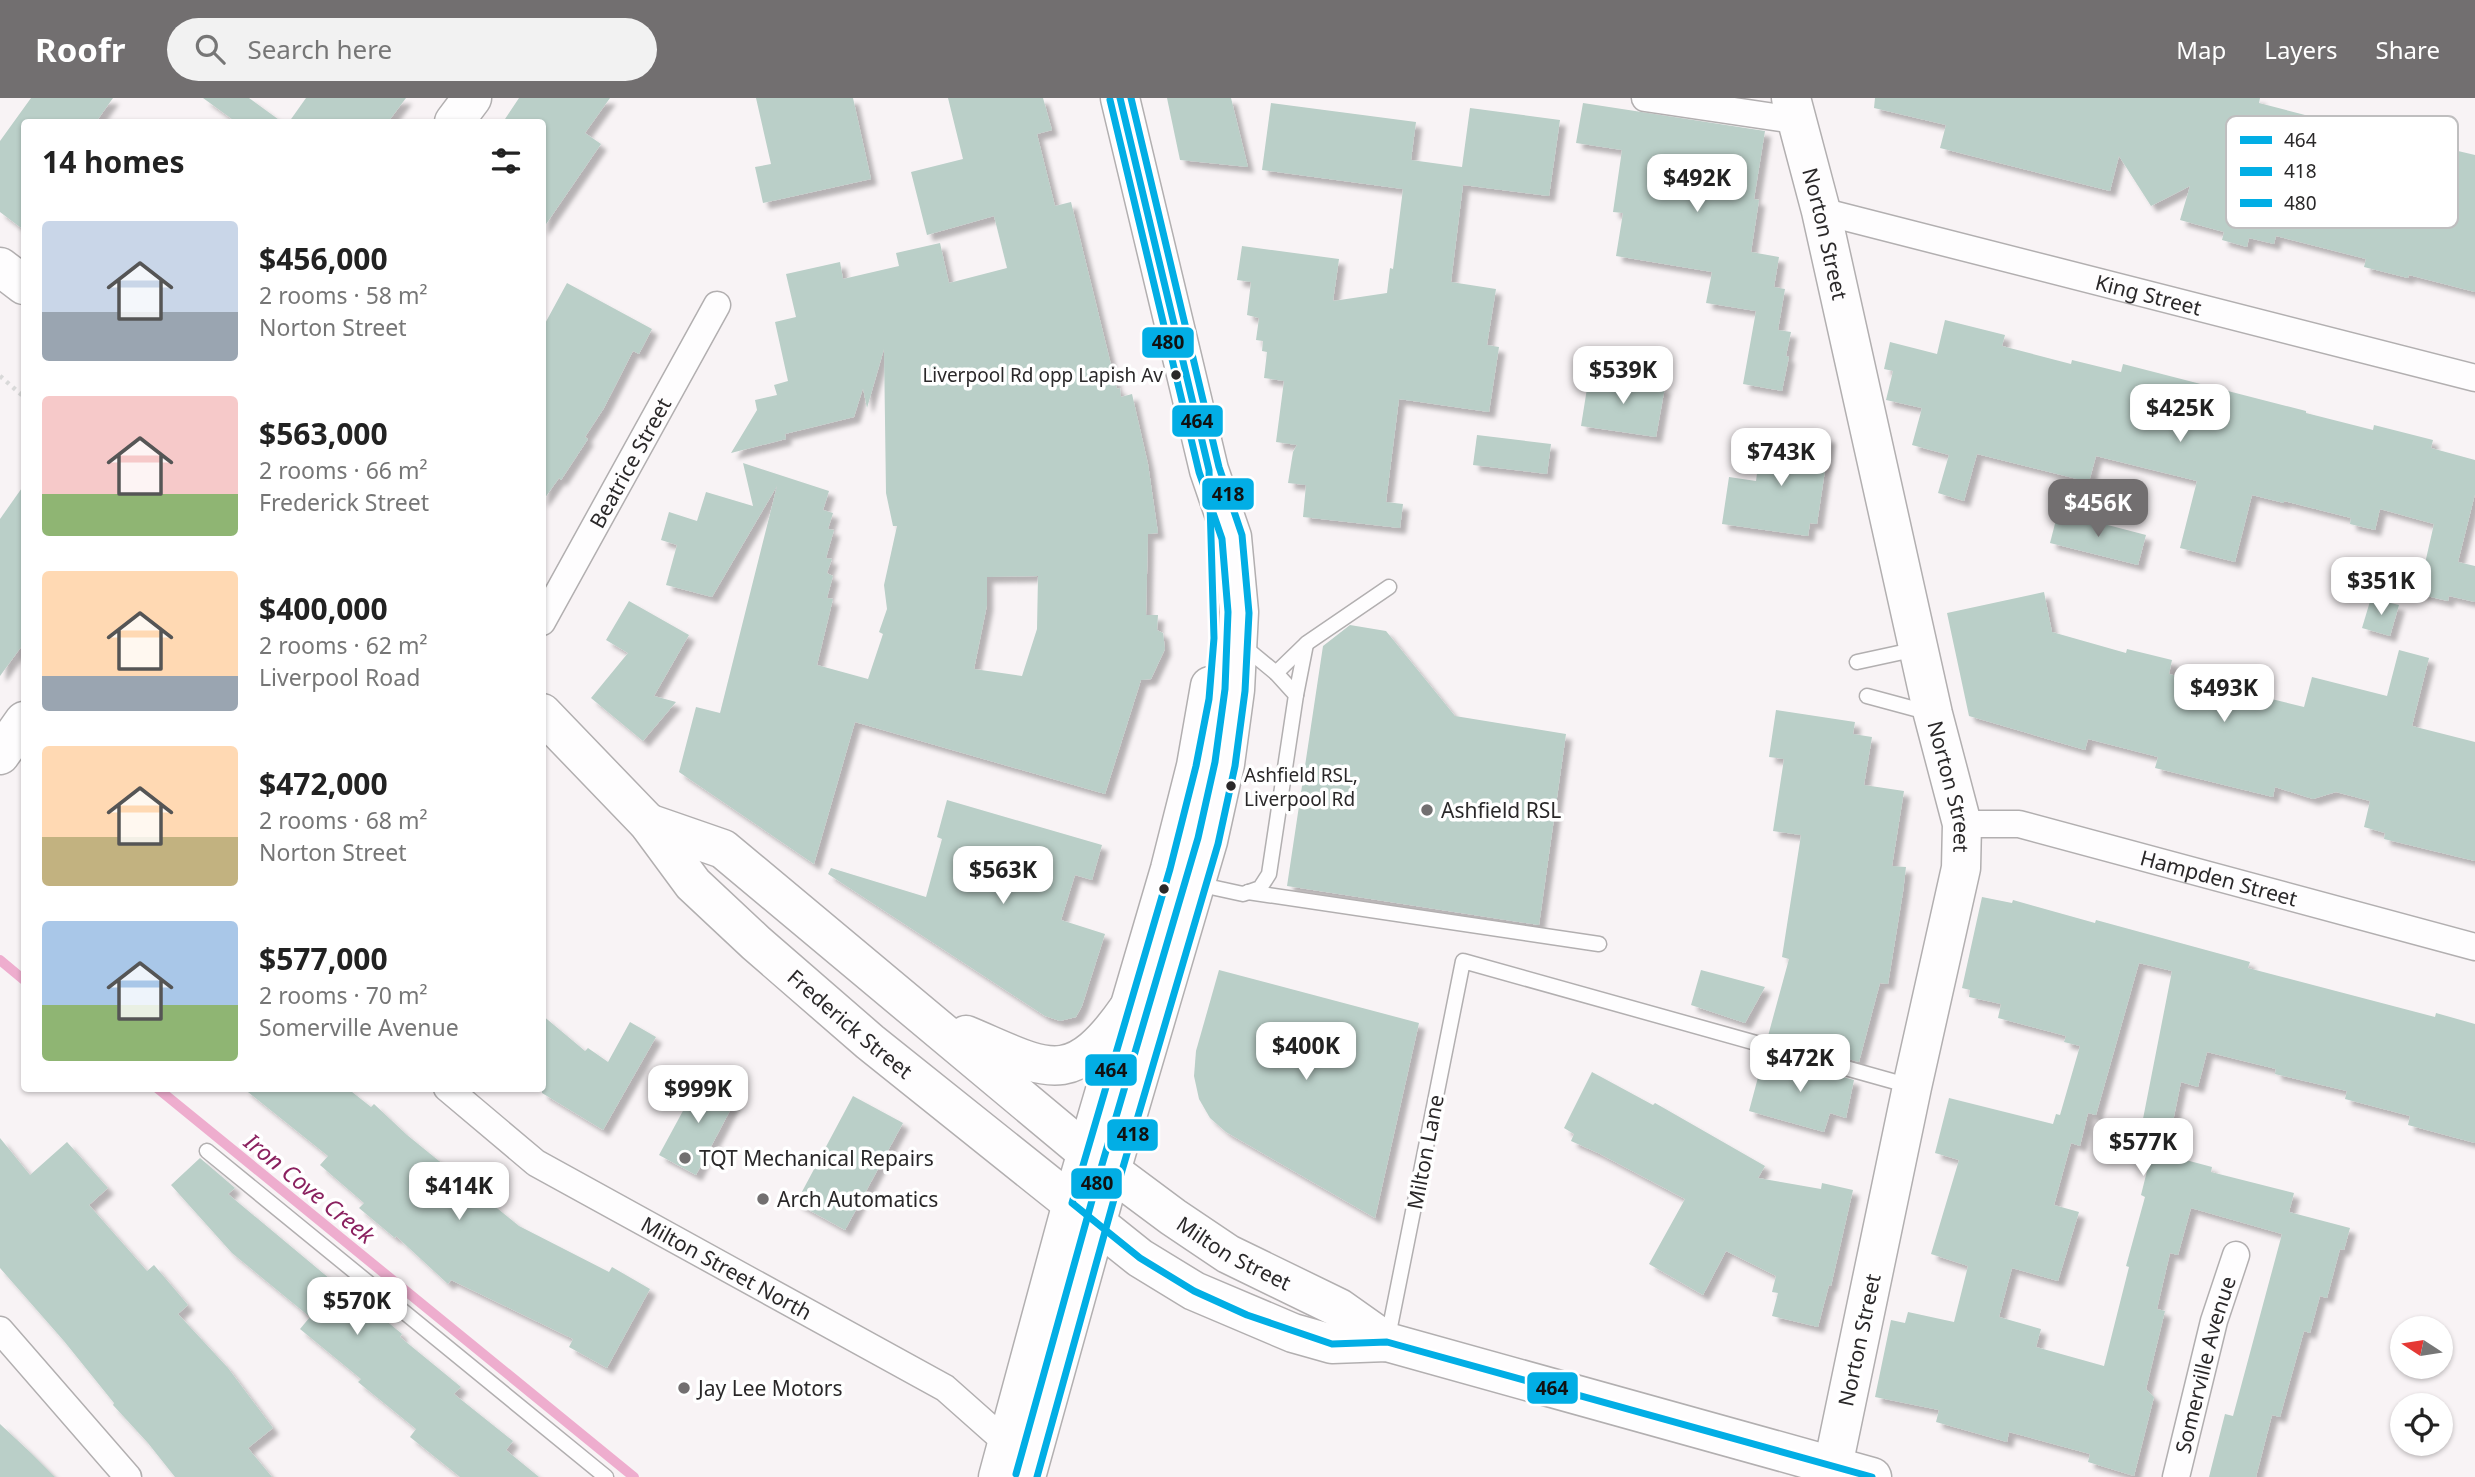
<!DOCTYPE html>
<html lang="en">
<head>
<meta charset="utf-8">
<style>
  :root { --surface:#fff; --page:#f2f2f2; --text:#222; --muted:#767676; --accent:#726f70 }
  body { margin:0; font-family:"Noto Sans",sans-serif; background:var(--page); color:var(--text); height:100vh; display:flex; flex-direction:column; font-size:26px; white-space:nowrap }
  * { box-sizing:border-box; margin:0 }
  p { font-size:23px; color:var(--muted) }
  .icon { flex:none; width:38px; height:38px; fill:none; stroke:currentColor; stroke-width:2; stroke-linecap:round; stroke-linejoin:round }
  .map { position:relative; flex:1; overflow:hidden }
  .details { position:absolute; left:21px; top:21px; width:525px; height:973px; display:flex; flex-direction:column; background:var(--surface); border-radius:7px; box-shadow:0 2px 5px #0004 }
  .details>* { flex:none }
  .needle { width:46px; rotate:282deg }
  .controls { position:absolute; left:2390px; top:1218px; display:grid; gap:14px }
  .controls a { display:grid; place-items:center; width:63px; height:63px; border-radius:50%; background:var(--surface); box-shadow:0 2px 5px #0004; font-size:35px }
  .price { position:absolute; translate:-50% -60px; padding:0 16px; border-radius:14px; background:#fff; color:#222; font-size:23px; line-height:46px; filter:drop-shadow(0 2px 4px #0008) }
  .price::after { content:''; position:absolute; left:50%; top:42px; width:21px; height:16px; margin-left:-10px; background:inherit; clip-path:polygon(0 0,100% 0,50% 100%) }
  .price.on { background:var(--accent); color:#fff }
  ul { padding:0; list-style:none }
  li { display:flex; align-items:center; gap:21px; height:175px; padding:0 21px }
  li span { display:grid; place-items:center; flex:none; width:196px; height:140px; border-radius:7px; color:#555 }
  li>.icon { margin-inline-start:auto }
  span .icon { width:84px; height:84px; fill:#fffc; stroke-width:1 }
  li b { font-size:30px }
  h2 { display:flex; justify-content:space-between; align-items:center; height:84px; padding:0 21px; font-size:30px }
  header { display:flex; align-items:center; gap:42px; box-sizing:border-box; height:98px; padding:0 35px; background:var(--accent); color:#fff }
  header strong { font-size:33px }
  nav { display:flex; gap:38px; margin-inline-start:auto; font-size:24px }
  .search { width:490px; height:63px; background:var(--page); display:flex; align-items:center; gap:18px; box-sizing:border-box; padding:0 24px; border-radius:38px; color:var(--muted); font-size:26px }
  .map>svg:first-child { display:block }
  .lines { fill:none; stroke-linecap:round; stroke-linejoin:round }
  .stream { stroke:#eeadce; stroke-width:10 }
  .building { fill:#bacfc8; fill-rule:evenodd; filter:url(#shadow) }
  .lane-casing { stroke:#b2afb0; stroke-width:17 }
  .street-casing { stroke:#b2afb0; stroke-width:29 }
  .secondary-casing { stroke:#b2afb0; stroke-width:41 }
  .primary-casing { stroke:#b2afb0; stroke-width:41 }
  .highway-casing { stroke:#b2afb0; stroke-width:41 }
  .path { stroke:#d9d9d9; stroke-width:4.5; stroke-dasharray:3.5 5; stroke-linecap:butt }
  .lane { stroke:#fefdfe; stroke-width:14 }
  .street { stroke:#fefdfe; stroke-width:26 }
  .secondary { stroke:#fefdfe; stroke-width:38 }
  .primary { stroke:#fefdfe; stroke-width:38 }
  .highway { stroke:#fefdfe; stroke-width:38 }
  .bus-1-casing { stroke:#fff; stroke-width:12 }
  .bus-2-casing { stroke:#fff; stroke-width:12 }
  .bus-3-casing { stroke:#fff; stroke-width:12 }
  .bus-1 { stroke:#02aee5; stroke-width:7 }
  .bus-2 { stroke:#02aee5; stroke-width:7 }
  .bus-3 { stroke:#02aee5; stroke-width:7 }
  .bus-dot { fill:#2a2829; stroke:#fff; stroke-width:2.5 }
  .poi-dot { fill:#726f70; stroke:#fff; stroke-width:2.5 }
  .labels { text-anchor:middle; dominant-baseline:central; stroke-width:7; stroke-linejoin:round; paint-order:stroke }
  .bus-label { font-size:19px; fill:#2a2829; stroke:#fff; text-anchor:end }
  .street-label { font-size:21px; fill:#2a2829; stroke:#fff }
  .poi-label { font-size:21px; fill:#2a2829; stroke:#fff; text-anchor:start }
  .water-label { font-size:23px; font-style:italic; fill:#8a215f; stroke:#fff }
  .key { fill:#fff; stroke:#bfbebf; stroke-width:2 }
  .key-label { font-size:19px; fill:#2a2829 }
  .line-badge { stroke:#fff; stroke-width:2.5 }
  .pale-badge-label { font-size:19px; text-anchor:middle; font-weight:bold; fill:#111 }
</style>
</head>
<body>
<header>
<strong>Roofr</strong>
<div class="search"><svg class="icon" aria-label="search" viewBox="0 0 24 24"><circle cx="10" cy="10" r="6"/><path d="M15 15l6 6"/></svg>Search here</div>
<nav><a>Map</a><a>Layers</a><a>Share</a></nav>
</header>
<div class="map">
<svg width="2475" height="1379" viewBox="0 0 2475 1379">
  <defs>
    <filter id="shadow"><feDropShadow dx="6" dy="6" stdDeviation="2" flood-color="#0004"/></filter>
  </defs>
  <rect width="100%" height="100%" fill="#f8f3f5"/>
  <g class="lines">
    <g class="stream">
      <polyline points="0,862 24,882"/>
      <polyline points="157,990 634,1379"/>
    </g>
  </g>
  <g class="building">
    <polygon points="31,0 113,0 96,24 24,24 24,132 0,114 0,43"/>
    <polygon points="203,0 249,0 282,24 236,24"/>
    <polygon points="306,0 406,0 388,24 289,24"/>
    <polygon points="519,0 610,0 585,35 601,46 542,132 542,24 503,24"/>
    <polygon points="756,0 853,0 871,81 763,105 755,69 771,66"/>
    <path d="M 948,0 L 1043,0 L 1052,32 L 1037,36 L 1055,108 L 1071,104 L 1117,291 L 1120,290 L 1121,299 L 1132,296 L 1148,366 L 1158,435 L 1148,436 L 1146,517 L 1158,517 L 1157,532 L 1163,535 L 1165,551 L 1151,581 L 1141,582 L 1105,696 L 855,624 L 814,766 L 679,674 L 696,609 L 720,615 L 777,388 L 712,499 L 666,487 L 677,447 L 661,442 L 669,414 L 697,423 L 706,394 L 753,408 L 743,365 L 829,393 L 823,412 L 833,415 L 828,431 L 834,432 L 826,460 L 832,461 L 827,475 L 833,478 L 827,500 L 833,501 L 817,567 L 868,581 L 883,536 L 879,534 L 887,511 L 884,487 L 897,428 L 893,428 L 886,395 L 884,251 L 867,310 L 863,290 L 854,319 L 785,336 L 786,341 L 731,355 L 757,312 L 755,302 L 777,297 L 774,287 L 788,283 L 775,224 L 796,219 L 786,176 L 840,164 L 843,181 L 899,168 L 896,155 L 940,145 L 949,185 L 1007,170 L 994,118 L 927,137 L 911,74 L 963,61 ZM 1038,478 L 1037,531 L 1022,578 L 974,571 L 987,507 L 987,479 Z"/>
    <polygon points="1167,0 1231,0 1248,69 1180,62"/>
    <polygon points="1875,0 2260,0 2259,5 2305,17 2303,23 2395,48 2399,32 2443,43 2441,49 2475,57 2475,194 2409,177 2408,180 2364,169 2366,161 2276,138 2274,146 2249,140 2247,149 2222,142 2224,134 2180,122 2190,88 2151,108 2119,58 2110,93 1940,50 1946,27 1874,10"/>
    <polygon points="1271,5 1416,24 1411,62 1462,69 1470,10 1560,22 1549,98 1463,87 1451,184 1496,191 1487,247 1499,249 1489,314 1399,301 1386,404 1403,406 1400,430 1303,419 1306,387 1288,385 1293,354 1297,347 1276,344 1284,283 1264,280 1267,254 1262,253 1263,243 1256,242 1259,220 1247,217 1251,184 1237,182 1242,148 1339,161 1333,203 1387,195 1390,170 1393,171 1403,91 1262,72"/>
    <polygon points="1583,5 1765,33 1754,101 1759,102 1751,154 1779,159 1774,189 1785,191 1778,232 1791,234 1786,258 1789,259 1782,293 1743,286 1756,213 1706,205 1712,174 1616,158 1623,115 1613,114 1622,52 1576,45"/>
    <polygon points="567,185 652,231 639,256 633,253 604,310 585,339 588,341 561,382 559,380 542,404 542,231"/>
    <polygon points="1945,222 2005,237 2002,248 2071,266 2072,262 2121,274 2123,266 2306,313 2306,315 2373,332 2374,327 2433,342 2431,350 2475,362 2475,396 2458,464 2475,468 2475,504 2449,498 2448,503 2418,496 2434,426 2380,411 2375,432 2350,426 2351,420 2284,403 2284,405 2252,397 2235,464 2180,450 2197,383 2096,358 2089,384 1977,356 1964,403 1938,395 1949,357 1912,347 1922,310 1886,302 1893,273 1884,271 1890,244 1937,256"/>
    <polygon points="1589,278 1665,289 1656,339 1581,328"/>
    <polygon points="1785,333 1830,339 1817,426 1810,425 1808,438 1722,426 1729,379 1756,383 1760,352 1781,355"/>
    <polygon points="1477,337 1551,346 1547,376 1473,367"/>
    <polygon points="24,387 24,545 0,578 0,421"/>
    <polygon points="2058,414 2146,437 2138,467 2050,445"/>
    <polygon points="2044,494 2052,534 2126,555 2127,551 2172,562 2169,576 2304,609 2312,579 2387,598 2399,552 2429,560 2412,628 2475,644 2475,763 2384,741 2385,735 2364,729 2370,703 2336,694 2313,701 2275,689 2273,699 2155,670 2158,659 2088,641 2085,652 1969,618 1947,515"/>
    <polygon points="2371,500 2399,507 2390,538 2362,530"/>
    <polygon points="629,503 689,537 654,598 676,604 643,643 591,600 628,555 606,542"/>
    <polygon points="1350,527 1386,533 1455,618 1566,636 1539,827 1287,788 1323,548"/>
    <polygon points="1776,612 1855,624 1853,636 1872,639 1864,687 1904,693 1892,768 1906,769 1903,794 1888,886 1880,885 1859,964 1768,938 1789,861 1782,859 1801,737 1773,733 1784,661 1769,659"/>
    <polygon points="947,702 1102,747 1092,782 1075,777 1061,822 1105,836 1082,908 1076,919 1060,923 1045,918 828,776 831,770 926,799 942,741 937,739"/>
    <polygon points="1982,799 2012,805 2013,802 2095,825 2096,822 2250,864 2248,870 2435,919 2436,915 2475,926 2475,1045 2408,1027 2410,1018 2345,1001 2347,993 2275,976 2276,971 2207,954 2198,989 2181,984 2170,1038 2141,1031 2172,873 2139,865 2096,1017 2088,1015 2080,1048 2071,1045 2054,1107 2079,1114 2058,1183 2012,1170 1999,1219 2041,1231 2036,1249 2104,1268 2129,1169 2126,1168 2145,1099 2141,1097 2152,1053 2212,1069 2211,1074 2294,1095 2289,1114 2350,1130 2344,1152 2340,1151 2327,1200 2320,1198 2310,1235 2304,1233 2280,1319 2272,1317 2256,1379 2209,1379 2225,1316 2233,1318 2282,1136 2191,1110 2178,1157 2170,1155 2157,1211 2165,1213 2146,1291 2154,1299 2134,1378 2088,1364 2090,1356 2009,1334 2007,1344 1936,1324 1939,1312 1875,1299 1891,1222 1905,1225 1908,1214 1954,1224 1968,1168 1931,1156 1959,1062 1935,1055 1949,1000 2053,1026 2056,1016 2060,1017 2080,948 2064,944 2066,938 1998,920 2001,906 1969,899 1970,892 1962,890"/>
    <polygon points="1219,872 1419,925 1375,1120 1226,1034 1210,1020 1199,1001 1194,978 1196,953"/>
    <polygon points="1701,872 1765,889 1745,925 1691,907"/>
    <polygon points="542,917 585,953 588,950 608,964 630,924 656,939 603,1032 542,995"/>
    <polygon points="1764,957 1854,982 1846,1020 1830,1015 1824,1034 1749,1013"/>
    <polygon points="1592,974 1653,1007 1655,1005 1765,1068 1758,1080 1821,1091 1822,1085 1853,1092 1831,1188 1829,1187 1818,1229 1772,1218 1778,1195 1772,1194 1776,1178 1726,1153 1703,1197 1649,1166 1685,1101 1598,1055 1571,1043 1574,1036 1564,1030"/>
    <polygon points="703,976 727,990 734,1005 696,1077 659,1057"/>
    <polygon points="243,990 347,990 371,1009 374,1006 407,1037 519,1128 609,1174 612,1169 650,1191 607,1270 569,1249 573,1241 451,1182 448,1186 396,1138 395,1140 359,1110 364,1105 320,1067 328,1058"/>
    <polygon points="853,998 903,1025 845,1132 796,1105"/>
    <polygon points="0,1040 30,1077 67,1044 108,1090 89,1107 147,1173 154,1167 188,1207 178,1216 228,1270 273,1330 248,1350 272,1379 175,1379 148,1345 113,1307 114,1305 64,1243 0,1170"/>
    <polygon points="200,1060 235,1090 228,1096 336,1186 338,1183 402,1236 400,1239 461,1289 454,1296 513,1343 506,1352 539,1379 460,1379 410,1339 416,1331 358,1284 361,1281 300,1231 310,1219 232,1155 171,1087"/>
    <polygon points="0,1326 31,1355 55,1379 0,1379"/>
  </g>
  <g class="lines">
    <defs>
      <g id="lane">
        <polyline points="1857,564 1917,551"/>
        <polyline points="1276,575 1307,545 1389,489"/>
        <polyline points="1296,597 1306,546"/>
        <polyline points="1867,598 1930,615"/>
        <polyline points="1197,786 1243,796 1260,790 1269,776 1296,597 1276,575 1242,547"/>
        <polyline points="1248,794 1599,846"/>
        <polyline points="207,1053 606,1379"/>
        <polyline points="1388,1239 1463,863 1910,988"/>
      </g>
      <g id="street">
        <polyline points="1645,0 1795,22"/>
        <path id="s1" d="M 1821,113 L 2475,280"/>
        <path id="s2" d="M 542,524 L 717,207"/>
        <path id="s3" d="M 1962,726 L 2019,726 L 2475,849"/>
        <path id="s4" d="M 447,990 L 536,1065 L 945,1290 L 1007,1345"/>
        <polyline points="0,1232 128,1379"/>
        <path id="s5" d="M 2176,1379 L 2214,1223 L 2236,1157"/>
      </g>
      <g id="secondary">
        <path id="s6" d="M 1791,0 L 1821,113 L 1933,616 L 1962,726 L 1961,770 L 1912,989 L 1833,1368"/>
        <polyline points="454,24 472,0"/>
        <polyline points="0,657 24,623"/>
      </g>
      <g id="primary">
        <polyline points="0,169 24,187"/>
        <path id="s7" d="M 542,615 L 648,725 L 693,786 L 756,845 L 870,944 L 1140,1160 L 1194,1193 L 1293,1235 L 1332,1246 L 1387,1244 L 1872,1379"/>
        <path id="s8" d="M 648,725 L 723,751 L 1087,1055 L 1173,1119 L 1228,1156 L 1339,1210 L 1387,1244"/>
        <path d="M 966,937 C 1045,970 1070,994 1128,911"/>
      </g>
      <g id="highway">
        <polyline points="998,1379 1072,1105 1170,771 1196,668 1210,588"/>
        <polyline points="1026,1379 1111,1073 1208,743 1225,666 1235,592 1239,514 1232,439 1209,372 1120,0"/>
      </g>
    </defs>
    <use href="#lane" class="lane-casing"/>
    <use href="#street" class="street-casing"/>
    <use href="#secondary" class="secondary-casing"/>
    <use href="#primary" class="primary-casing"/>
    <use href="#highway" class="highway-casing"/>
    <polyline class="path" points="0,278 24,299"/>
    <use href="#lane" class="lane"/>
    <use href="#street" class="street"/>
    <use href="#secondary" class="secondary"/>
    <use href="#primary" class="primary"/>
    <use href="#highway" class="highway"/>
    <defs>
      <polyline id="bus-1" points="1120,0 1209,372 1214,540 1209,601 1196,668 1170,771 1072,1105 1140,1160 1194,1193 1247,1217 1332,1246 1387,1244 1872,1379"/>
      <polyline id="bus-2" points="1037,1379 1121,1076 1218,746 1235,668 1245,593 1249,515 1242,437 1219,369 1131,0"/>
      <polyline id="bus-3" points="1016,1376 1101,1070 1198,740 1215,664 1225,591 1228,514 1222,441 1199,374 1110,2"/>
    </defs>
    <use href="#bus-1" class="bus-1-casing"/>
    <use href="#bus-2" class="bus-2-casing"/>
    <use href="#bus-3" class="bus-3-casing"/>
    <use href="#bus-1" class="bus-1"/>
    <use href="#bus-2" class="bus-2"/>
    <use href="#bus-3" class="bus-3"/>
  </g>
  <g class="bus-dot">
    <circle cx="1176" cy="277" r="6"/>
    <circle cx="1231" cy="688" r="6"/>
    <circle cx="1164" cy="791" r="6"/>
  </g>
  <g class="poi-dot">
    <circle cx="1427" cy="712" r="7"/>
    <circle cx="685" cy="1060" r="7"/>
    <circle cx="763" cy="1101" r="7"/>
    <circle cx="684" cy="1290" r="7"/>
  </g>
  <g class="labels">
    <g class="bus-label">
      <text x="1163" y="277">Liverpool Rd opp Lapish Av</text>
      <text x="1244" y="677" text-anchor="start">Ashfield RSL,<tspan x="1244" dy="24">Liverpool Rd</tspan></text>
    </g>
    <g class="street-label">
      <text stroke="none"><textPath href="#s6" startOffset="140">Norton Street</textPath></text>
      <text stroke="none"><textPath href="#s1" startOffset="338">King Street</textPath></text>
      <text stroke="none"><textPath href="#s2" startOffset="182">Beatrice Street</textPath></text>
      <text stroke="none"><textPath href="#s6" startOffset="707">Norton Street</textPath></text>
      <text stroke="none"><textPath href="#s3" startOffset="264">Hampden Street</textPath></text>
      <text stroke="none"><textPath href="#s7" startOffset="439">Frederick Street</textPath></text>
      <text transform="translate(1425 1054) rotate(-79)">Milton Lane</text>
      <text stroke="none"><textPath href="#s8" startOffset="732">Milton Street</textPath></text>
      <text stroke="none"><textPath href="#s4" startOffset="334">Milton Street North</textPath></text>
      <text transform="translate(1859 1242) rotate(-78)">Norton Street</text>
      <text stroke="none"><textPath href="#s5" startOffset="116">Somerville Avenue</textPath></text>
    </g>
    <g class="poi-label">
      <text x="1441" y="712">Ashfield RSL</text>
      <text x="699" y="1060">TQT Mechanical Repairs</text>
      <text x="777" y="1101">Arch Automatics</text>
      <text x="698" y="1290">Jay Lee Motors</text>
    </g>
    <g class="water-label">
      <text transform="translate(310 1090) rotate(39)">Iron Cove Creek</text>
    </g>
  </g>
  <rect x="2226" y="18" width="232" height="112" rx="10" class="key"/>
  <rect x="2240" y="38" width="32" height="8" fill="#02aee5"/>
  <rect x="2240" y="69" width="32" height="9" fill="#02aee5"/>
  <rect x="2240" y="101" width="32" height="8" fill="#02aee5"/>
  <g class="key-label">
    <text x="2284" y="49">464</text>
    <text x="2284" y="80">418</text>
    <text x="2284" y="112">480</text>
  </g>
  <g class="line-badge">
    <rect x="1141" y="228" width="54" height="33" rx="7" fill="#02aee5"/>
    <rect x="1171" y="306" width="53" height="34" rx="7" fill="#02aee5"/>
    <rect x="1201" y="379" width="54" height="34" rx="7" fill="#02aee5"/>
    <rect x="1084" y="955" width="54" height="34" rx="7" fill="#02aee5"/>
    <rect x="1106" y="1020" width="53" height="34" rx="7" fill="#02aee5"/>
    <rect x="1070" y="1069" width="53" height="33" rx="7" fill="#02aee5"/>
    <rect x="1526" y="1273" width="53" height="34" rx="7" fill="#02aee5"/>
  </g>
  <g class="pale-badge-label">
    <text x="1168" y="251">480</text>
    <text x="1197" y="330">464</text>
    <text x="1228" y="403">418</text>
    <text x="1111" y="979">464</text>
    <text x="1133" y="1043">418</text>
    <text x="1097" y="1092">480</text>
    <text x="1552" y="1297">464</text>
  </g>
</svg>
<div class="controls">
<a><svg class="needle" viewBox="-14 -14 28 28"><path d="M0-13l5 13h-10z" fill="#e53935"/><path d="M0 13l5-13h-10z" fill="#767676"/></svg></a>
<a><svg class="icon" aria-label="locate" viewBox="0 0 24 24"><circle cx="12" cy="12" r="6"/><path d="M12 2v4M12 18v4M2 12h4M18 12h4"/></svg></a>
</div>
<b class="price" style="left:1697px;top:116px">$492K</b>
<b class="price" style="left:1623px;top:308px">$539K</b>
<b class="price" style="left:2180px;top:346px">$425K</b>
<b class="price" style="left:1781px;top:390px">$743K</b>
<b class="price on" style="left:2098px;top:441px">$456K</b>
<b class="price" style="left:2381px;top:519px">$351K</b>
<b class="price" style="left:2224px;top:626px">$493K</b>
<b class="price" style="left:1003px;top:808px">$563K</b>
<b class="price" style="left:1306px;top:984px">$400K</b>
<b class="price" style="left:1800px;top:996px">$472K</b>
<b class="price" style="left:698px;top:1027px">$999K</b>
<b class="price" style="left:2143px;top:1080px">$577K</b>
<b class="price" style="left:459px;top:1124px">$414K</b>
<b class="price" style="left:357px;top:1239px">$570K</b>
<section class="details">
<h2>14 homes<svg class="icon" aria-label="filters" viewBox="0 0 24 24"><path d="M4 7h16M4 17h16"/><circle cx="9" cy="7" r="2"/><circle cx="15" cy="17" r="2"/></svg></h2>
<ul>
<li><span style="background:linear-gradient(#c9d6e8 65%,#9aa5b1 0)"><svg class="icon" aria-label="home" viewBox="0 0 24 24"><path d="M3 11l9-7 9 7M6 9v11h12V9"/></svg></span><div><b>$456,000</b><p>2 rooms · 58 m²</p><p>Norton Street</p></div></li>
<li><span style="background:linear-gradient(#f6c9c9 70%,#8fb573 0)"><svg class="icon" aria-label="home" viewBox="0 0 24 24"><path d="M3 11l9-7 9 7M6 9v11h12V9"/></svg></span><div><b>$563,000</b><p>2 rooms · 66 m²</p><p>Frederick Street</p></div></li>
<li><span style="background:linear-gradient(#ffd9b3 75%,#9aa5b1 0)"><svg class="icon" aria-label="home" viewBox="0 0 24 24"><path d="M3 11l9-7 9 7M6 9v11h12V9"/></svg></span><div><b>$400,000</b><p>2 rooms · 62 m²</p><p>Liverpool Road</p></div></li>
<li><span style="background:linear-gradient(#ffd9b3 65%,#c2b280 0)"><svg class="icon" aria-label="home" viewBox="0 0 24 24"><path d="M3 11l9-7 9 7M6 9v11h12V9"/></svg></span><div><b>$472,000</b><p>2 rooms · 68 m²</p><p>Norton Street</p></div></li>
<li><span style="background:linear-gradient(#a9c7e8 60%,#8fb573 0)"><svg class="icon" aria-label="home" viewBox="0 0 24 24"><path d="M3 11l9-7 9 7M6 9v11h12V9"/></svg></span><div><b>$577,000</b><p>2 rooms · 70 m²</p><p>Somerville Avenue</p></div></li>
</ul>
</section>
</div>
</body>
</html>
